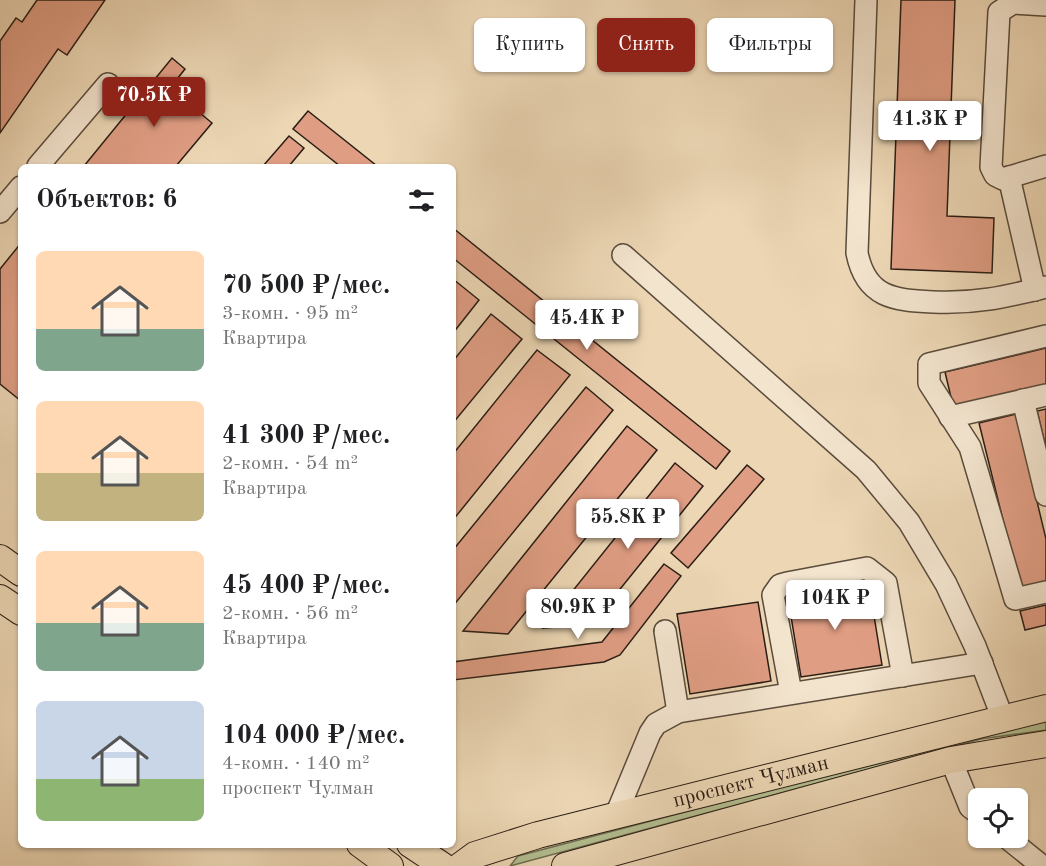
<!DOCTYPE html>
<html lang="ru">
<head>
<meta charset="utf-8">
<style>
  :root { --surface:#fff; --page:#f6f6f6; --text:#202124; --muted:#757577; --accent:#8f2418 }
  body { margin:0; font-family:"Old Standard TT",serif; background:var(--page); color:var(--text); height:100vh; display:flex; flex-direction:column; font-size:22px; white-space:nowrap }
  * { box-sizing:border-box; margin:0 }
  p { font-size:20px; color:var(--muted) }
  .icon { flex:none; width:33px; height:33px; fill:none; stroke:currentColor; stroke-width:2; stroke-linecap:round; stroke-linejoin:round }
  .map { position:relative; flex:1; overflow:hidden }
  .panel { position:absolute; left:18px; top:164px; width:438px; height:684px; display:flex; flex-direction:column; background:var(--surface); border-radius:9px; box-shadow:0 2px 4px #0004 }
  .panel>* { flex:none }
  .top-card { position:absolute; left:474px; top:18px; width:482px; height:54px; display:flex; gap:12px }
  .fabs { position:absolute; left:968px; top:788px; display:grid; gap:12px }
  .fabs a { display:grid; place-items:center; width:60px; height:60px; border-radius:9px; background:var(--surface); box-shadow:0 2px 4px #0004; font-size:30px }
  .price { position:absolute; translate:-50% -51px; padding:0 14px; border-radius:6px; background:#fff; color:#222; font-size:20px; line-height:39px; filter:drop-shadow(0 2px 3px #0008) }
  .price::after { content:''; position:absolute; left:50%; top:36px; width:18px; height:14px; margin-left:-9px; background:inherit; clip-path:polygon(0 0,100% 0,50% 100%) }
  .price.current { background:var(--accent); color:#fff }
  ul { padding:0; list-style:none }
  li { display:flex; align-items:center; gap:18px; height:150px; padding:0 18px }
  li span { display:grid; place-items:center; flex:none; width:168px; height:120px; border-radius:9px; color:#555 }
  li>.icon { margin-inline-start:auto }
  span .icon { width:72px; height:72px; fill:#fffc; stroke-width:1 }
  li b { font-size:26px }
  h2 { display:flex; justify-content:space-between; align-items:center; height:72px; padding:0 18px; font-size:26px }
  .pill { padding:0 21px; border-radius:9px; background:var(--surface); box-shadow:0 2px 4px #0004; font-size:21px; line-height:54px }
  .pill.current { background:var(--accent); color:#fff }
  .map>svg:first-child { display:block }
  .green { fill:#b3bf91; stroke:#6e6e52; stroke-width:1.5 }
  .building { fill:#df9d83; stroke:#2a1d14; stroke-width:1.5 }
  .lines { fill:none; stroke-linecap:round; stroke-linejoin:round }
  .minor-casing { stroke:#5a4b3c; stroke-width:24 }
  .major-casing { stroke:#2a1d14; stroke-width:28 }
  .minor { stroke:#f3e4ce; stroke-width:21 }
  .major { stroke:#ecd6b4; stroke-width:26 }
  .labels { text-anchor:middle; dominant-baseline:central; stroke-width:4.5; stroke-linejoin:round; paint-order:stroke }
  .street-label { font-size:21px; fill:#2a1d14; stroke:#f3e4ce }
</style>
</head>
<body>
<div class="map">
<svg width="1046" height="866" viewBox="0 0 1046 866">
  <rect width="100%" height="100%" fill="#ecd6b4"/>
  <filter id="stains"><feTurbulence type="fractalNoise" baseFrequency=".00333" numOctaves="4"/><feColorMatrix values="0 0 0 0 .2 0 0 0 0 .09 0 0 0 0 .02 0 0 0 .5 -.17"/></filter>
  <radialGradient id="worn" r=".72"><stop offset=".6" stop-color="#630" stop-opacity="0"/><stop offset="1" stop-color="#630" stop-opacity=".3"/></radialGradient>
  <polygon class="green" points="1046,717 1046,730 981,739 510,866 518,856"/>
  <g class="building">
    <polygon points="37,0 105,0 67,55 58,49 0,133 0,41 16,18 22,22"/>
    <polygon points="901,0 955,0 947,216 994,218 992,273 891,269"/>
    <polygon points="172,58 185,69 170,88 212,123 176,166 84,166"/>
    <polygon points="308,111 377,166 340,166 293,129"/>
    <polygon points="289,136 304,148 289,166 263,166"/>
    <polygon points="453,228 730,451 716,469 453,258"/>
    <polygon points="21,243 21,401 0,384 0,269"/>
    <polygon points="453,279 479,300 453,333"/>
    <polygon points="491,314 522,339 453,423 453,361"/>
    <polygon points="1046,348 1046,388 954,410 945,372"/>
    <polygon points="537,350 570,375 453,520 453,454"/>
    <polygon points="586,387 613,410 453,606 453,550"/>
    <polygon points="1046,409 1046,448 1037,411"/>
    <polygon points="1016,414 1046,539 1046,582 1020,589 979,423"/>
    <polygon points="627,426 657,450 508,634 463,631"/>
    <polygon points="675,463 703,486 592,624 543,628"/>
    <polygon points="747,465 764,479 688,568 671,553"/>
    <polygon points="664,564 681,576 620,655 604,662 453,680 453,662 602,642"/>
    <polygon points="869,585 882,665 801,677 788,598"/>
    <polygon points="758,602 771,681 690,694 677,614"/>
    <polygon points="1046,605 1046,625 1025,630 1020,611"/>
  </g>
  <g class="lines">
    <defs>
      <g id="minor">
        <path d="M 866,0 L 857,253 C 866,298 894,300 933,302 C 976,304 1004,297 1046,287"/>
        <polyline points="1046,5 1013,3 999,12 991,167 995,175 1003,179 1046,166"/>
        <polyline points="38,166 108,84"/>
        <polyline points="1009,177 1035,290"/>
        <polyline points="0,212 21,187"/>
        <polyline points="623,255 866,470 909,522 946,584 975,646 1003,719"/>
        <polyline points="1046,336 929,364 929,383 970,447 1015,599 1046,592"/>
        <polyline points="1023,400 1046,495"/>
        <polyline points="950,417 1046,395"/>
        <polyline points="665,631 678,712"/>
        <polyline points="791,693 773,595 780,585 787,583 867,568 886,583 903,676"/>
        <polyline points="951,760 970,807 978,813"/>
        <polyline points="616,815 650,733 656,724 678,712 982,663"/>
        <polyline points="1006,837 1042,866"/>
      </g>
      <g id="major">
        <polyline points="0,558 21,573"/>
        <polyline points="0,598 21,612"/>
        <polyline points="360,844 390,866"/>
        <polyline points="410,844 443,866"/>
        <path id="s1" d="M 460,866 L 475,855 L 538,835 L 1046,708"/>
        <polyline points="565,866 951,760 1046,744"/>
      </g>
    </defs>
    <use href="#minor" class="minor-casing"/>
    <use href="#major" class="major-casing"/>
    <use href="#minor" class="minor"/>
    <use href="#major" class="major"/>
  </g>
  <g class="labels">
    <g class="street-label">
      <text stroke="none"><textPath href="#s1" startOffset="304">проспект Чулман</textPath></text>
    </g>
  </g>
  <rect width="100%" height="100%" filter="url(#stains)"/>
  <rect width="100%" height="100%" fill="url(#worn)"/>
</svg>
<div class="fabs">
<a><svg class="icon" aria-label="locate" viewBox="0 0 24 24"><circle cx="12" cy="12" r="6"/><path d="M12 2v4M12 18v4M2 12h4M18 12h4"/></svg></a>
</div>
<b class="price current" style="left:154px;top:128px">70.5K ₽</b>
<b class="price" style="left:930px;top:152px">41.3K ₽</b>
<b class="price" style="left:587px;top:351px">45.4K ₽</b>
<b class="price" style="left:628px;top:550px">55.8K ₽</b>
<b class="price" style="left:835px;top:631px">104K ₽</b>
<b class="price" style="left:578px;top:640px">80.9K ₽</b>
<div class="top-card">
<a class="pill">Купить</a>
<a class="pill current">Снять</a>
<a class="pill">Фильтры</a>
</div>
<section class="panel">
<h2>Объектов: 6<svg class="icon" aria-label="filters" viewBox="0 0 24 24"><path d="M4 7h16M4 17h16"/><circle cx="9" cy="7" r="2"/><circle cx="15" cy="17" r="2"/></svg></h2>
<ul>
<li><span style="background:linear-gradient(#ffd9b3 65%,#7fa58c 0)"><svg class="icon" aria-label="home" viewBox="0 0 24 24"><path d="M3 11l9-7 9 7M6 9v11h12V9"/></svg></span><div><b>70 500 ₽/мес.</b><p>3-комн. · 95 m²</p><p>Квартира</p></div></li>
<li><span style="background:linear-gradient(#ffd9b3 60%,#c2b280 0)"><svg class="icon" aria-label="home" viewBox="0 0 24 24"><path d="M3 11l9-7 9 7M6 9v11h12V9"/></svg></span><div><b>41 300 ₽/мес.</b><p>2-комн. · 54 m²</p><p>Квартира</p></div></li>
<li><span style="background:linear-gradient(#ffd9b3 60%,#7fa58c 0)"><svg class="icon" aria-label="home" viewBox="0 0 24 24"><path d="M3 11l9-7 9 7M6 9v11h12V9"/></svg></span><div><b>45 400 ₽/мес.</b><p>2-комн. · 56 m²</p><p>Квартира</p></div></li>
<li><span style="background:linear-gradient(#c9d6e8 65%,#8fb573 0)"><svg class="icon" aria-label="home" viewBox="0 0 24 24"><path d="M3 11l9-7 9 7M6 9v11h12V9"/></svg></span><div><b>104 000 ₽/мес.</b><p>4-комн. · 140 m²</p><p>проспект Чулман</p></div></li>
</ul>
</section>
</div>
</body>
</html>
